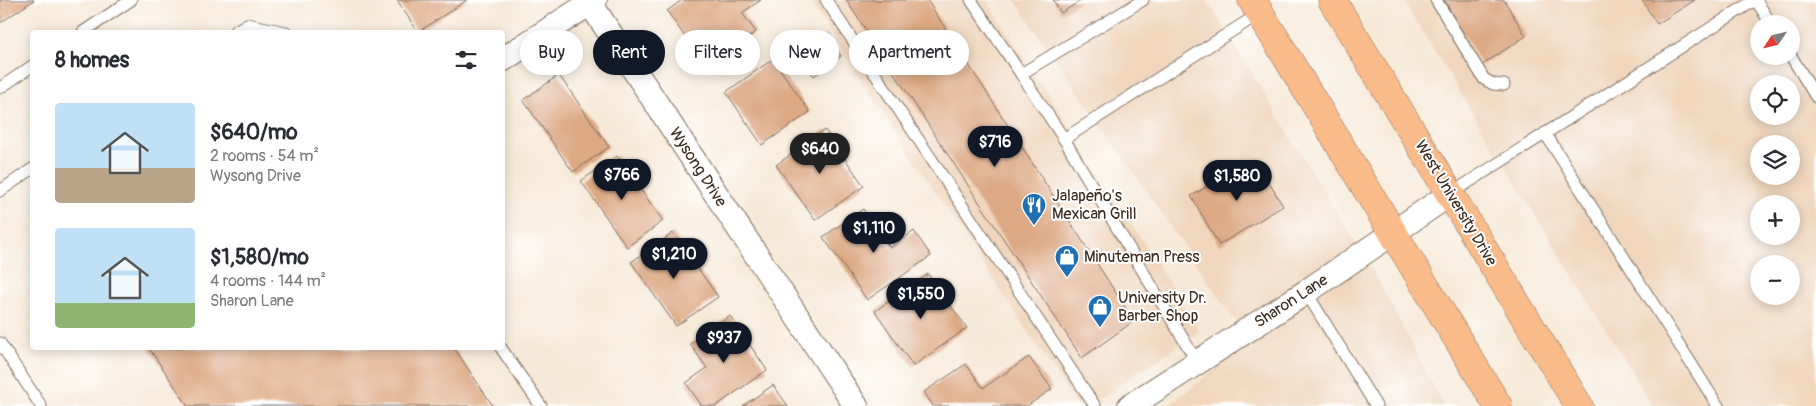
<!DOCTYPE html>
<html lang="en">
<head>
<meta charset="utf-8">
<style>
  :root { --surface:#fff; --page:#f2f2f3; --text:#2b2b33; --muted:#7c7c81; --accent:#111827 }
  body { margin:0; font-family:Pangolin,sans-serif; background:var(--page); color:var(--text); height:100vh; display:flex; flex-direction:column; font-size:19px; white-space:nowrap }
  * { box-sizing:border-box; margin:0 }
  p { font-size:16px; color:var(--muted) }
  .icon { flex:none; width:28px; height:28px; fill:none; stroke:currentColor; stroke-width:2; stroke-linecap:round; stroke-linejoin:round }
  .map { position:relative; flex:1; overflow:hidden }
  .panel { position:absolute; left:30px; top:30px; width:475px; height:320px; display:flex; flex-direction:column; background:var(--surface); border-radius:5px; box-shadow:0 2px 12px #0003 }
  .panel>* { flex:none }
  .top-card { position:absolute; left:520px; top:30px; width:475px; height:45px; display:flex; gap:10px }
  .needle { width:32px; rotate:235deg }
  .buttons { position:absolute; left:1750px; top:15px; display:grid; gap:10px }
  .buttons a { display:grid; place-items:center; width:50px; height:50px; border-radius:50%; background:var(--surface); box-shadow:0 2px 12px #0003; font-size:25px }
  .price { position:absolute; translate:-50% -42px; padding:0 11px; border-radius:18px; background:var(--accent); color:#fff; font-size:16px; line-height:32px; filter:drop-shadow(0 1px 2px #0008) }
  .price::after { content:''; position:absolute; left:50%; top:30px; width:15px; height:11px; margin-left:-8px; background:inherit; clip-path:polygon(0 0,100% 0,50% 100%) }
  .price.current { background:#222; color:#fff }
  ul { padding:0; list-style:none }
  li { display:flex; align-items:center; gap:15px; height:125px; padding:0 25px }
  li span { display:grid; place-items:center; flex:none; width:140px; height:100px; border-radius:5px; color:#555 }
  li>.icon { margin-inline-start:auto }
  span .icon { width:60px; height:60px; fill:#fffc; stroke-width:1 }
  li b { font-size:21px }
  h2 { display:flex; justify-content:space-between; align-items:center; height:60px; padding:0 25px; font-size:21px }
  .pill { padding:0 18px; border-radius:22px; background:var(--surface); box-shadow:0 2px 12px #0003; font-size:18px; line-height:45px }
  .pill.current { background:var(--accent); color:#fff }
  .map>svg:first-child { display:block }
  .built { fill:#f0d6bc; fill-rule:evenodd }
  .building { fill:#dca984 }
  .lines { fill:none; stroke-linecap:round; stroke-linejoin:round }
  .lane-casing { stroke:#7d6d5f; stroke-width:13 }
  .street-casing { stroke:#7d6d5f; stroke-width:26 }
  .highway-casing { stroke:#7d6d5f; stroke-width:29 }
  .lane { stroke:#fff; stroke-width:11 }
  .street { stroke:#fff; stroke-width:24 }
  .highway { stroke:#fabb8b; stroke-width:28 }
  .labels { text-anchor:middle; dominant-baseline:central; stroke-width:4; stroke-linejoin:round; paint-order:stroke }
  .street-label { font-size:16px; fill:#3b2a1e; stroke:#fff }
  .poi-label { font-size:16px; fill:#3b2a1e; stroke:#fff; text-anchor:start }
</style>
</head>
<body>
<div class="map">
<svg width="1816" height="406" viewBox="0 0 1816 406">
  <rect width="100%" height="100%" fill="#fff"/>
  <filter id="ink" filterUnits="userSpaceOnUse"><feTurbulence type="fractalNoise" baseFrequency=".02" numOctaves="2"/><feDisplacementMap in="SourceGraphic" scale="10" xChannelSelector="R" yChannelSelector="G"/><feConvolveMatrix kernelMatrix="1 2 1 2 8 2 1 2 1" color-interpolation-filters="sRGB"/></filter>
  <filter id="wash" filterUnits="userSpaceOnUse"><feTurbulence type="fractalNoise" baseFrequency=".0096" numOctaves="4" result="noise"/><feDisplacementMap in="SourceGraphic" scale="20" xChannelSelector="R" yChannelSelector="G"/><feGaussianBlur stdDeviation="1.12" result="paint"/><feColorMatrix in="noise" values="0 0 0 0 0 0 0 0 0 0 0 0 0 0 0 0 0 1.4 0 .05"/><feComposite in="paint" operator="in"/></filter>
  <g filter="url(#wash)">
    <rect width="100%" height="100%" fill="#f7e9d7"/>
    <g class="built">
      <polygon points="809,0 987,0 1200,331 1088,406 1077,406"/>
      <polygon points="1015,0 1207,0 1375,275 1444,406 1168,406 1250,342"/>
      <path d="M 1403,0 L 1816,0 L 1816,406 L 1653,406 ZM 1759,24 L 1791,24 L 1791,56 L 1759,56 ZM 1759,84 L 1791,84 L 1791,116 L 1759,116 ZM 1759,144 L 1791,144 L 1791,176 L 1759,176 ZM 1759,204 L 1791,204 L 1791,236 L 1759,236 ZM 1759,264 L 1791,264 L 1791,296 L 1759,296 Z"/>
    </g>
    <g id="blocks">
      <g class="building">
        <polygon points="0,0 34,0 0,23"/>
        <polygon points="397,0 467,0 418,32"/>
        <polygon points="682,0 761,0 742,13 756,32 706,67 667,11"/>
        <polygon points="846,0 927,0 1134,321 1082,358"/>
        <polygon points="1053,0 1082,0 1061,13"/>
        <polygon points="1444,0 1504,0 1526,36 1482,65"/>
        <polygon points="1642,0 1695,0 1657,24"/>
        <polygon points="826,35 841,56 814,76 799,55"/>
        <polygon points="773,59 810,112 762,145 726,92"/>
        <polygon points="559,75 609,147 573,172 523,100"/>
        <polygon points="825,130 864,186 815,220 776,165"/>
        <polygon points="617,156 663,221 627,247 581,181"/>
        <polygon points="1255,159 1283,206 1219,245 1191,196"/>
        <polygon points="863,209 890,248 914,231 931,256 867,300 823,237"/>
        <polygon points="673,233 718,297 676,326 631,262"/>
        <polygon points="928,274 967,328 913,366 875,311"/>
        <polygon points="730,316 767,370 716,406 702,406 686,383 707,368 690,344"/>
        <polygon points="149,348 454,348 493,406 188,406"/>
        <polygon points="1029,357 1052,389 1027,406 933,406 924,392 966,364 983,388"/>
        <polygon points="773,385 788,406 743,406"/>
      </g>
    </g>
  </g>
  <g filter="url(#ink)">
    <use href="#blocks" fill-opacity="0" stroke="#7d6d5f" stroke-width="1"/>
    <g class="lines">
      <defs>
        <g id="lane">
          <polyline points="826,0 1095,406"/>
          <polyline points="971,0 1021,74 1143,0"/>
          <polyline points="1436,0 1484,79 1493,84 1504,85"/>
          <polyline points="1756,0 1771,24"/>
          <polyline points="83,32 131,0"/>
          <polyline points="234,32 247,24 286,32"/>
          <polyline points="1791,56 1816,97"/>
          <polyline points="1021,74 1064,139 1197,362"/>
          <polyline points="0,88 32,66"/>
          <polyline points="1545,133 1718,406"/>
          <polyline points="1064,139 1260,13"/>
          <polyline points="0,191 32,169"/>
          <polyline points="1450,194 1755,0"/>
          <polyline points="1306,292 1376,406"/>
          <polyline points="0,343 41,406"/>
          <polyline points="501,348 541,406"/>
        </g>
        <g id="street">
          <polyline points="590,3 856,406"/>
          <polyline points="502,60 595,0"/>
          <polyline points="1130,406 1306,292 1450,194"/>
        </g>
        <g id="highway">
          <polyline points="1252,0 1498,406"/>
          <polyline points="1332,0 1579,406"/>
        </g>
      </defs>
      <use href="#lane" class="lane-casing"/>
      <use href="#street" class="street-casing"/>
      <use href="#highway" class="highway-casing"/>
      <use href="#lane" class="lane"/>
      <use href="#street" class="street"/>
      <use href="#highway" class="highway"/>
    </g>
  </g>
  <defs>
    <symbol id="restaurant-pin" viewBox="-11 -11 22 30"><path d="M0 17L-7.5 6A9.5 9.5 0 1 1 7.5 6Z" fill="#1f6fb2" stroke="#fff"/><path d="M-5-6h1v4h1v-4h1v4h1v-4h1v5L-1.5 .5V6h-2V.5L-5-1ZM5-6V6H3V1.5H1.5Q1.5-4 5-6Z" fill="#fff"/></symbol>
    <symbol id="shop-pin" viewBox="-11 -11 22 30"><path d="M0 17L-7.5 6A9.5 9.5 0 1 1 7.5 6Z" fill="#1f6fb2" stroke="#fff"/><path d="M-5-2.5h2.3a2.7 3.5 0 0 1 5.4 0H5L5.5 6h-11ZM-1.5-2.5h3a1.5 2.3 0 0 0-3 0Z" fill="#fff"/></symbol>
  </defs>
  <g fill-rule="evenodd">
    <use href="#restaurant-pin" x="1020" y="191" width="28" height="38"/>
    <use href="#shop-pin" x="1053" y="243" width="28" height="38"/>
    <use href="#shop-pin" x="1086" y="293" width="28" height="38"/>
  </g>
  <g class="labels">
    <g class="street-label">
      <text transform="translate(698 167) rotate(57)">Wysong Drive</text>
      <text transform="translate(1456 203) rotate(59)">West University Drive</text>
      <text transform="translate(1291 301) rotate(-33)">Sharon Lane</text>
    </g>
    <g class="poi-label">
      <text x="1052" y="196">Jalapeño's<tspan x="1052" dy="18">Mexican Grill</tspan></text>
      <text x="1084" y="257">Minuteman Press</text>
      <text x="1118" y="298">University Dr.<tspan x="1118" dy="18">Barber Shop</tspan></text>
    </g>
  </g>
</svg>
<div class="buttons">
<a><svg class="needle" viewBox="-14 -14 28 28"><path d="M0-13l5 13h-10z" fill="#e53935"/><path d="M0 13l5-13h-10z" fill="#7c7c81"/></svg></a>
<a><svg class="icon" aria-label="locate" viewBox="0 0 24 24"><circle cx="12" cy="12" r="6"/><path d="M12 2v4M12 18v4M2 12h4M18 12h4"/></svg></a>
<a><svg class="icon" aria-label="layers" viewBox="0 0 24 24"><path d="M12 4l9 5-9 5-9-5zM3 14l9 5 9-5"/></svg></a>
<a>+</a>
<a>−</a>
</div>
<b class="price" style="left:995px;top:168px">$716</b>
<b class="price current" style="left:820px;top:175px">$640</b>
<b class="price" style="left:622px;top:201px">$766</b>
<b class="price" style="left:1237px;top:202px">$1,580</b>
<b class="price" style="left:874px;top:254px">$1,110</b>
<b class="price" style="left:674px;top:280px">$1,210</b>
<b class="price" style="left:921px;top:320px">$1,550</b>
<b class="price" style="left:724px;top:364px">$937</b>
<div class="top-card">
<a class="pill">Buy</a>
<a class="pill current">Rent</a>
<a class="pill">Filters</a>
<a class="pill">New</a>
<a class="pill">Apartment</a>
</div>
<section class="panel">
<h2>8 homes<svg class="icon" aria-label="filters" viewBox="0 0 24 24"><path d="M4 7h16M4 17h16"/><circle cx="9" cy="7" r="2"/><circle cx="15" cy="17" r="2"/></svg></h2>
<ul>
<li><span style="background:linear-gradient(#bfe0f5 65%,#b9a48a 0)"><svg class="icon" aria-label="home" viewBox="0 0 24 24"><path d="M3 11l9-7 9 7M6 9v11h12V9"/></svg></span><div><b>$640/mo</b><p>2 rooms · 54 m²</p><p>Wysong Drive</p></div></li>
<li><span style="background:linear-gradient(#bfe0f5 75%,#8fb573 0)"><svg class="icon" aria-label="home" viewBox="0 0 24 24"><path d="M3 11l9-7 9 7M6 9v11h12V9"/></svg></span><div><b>$1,580/mo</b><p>4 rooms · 144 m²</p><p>Sharon Lane</p></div></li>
</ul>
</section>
</div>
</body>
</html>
